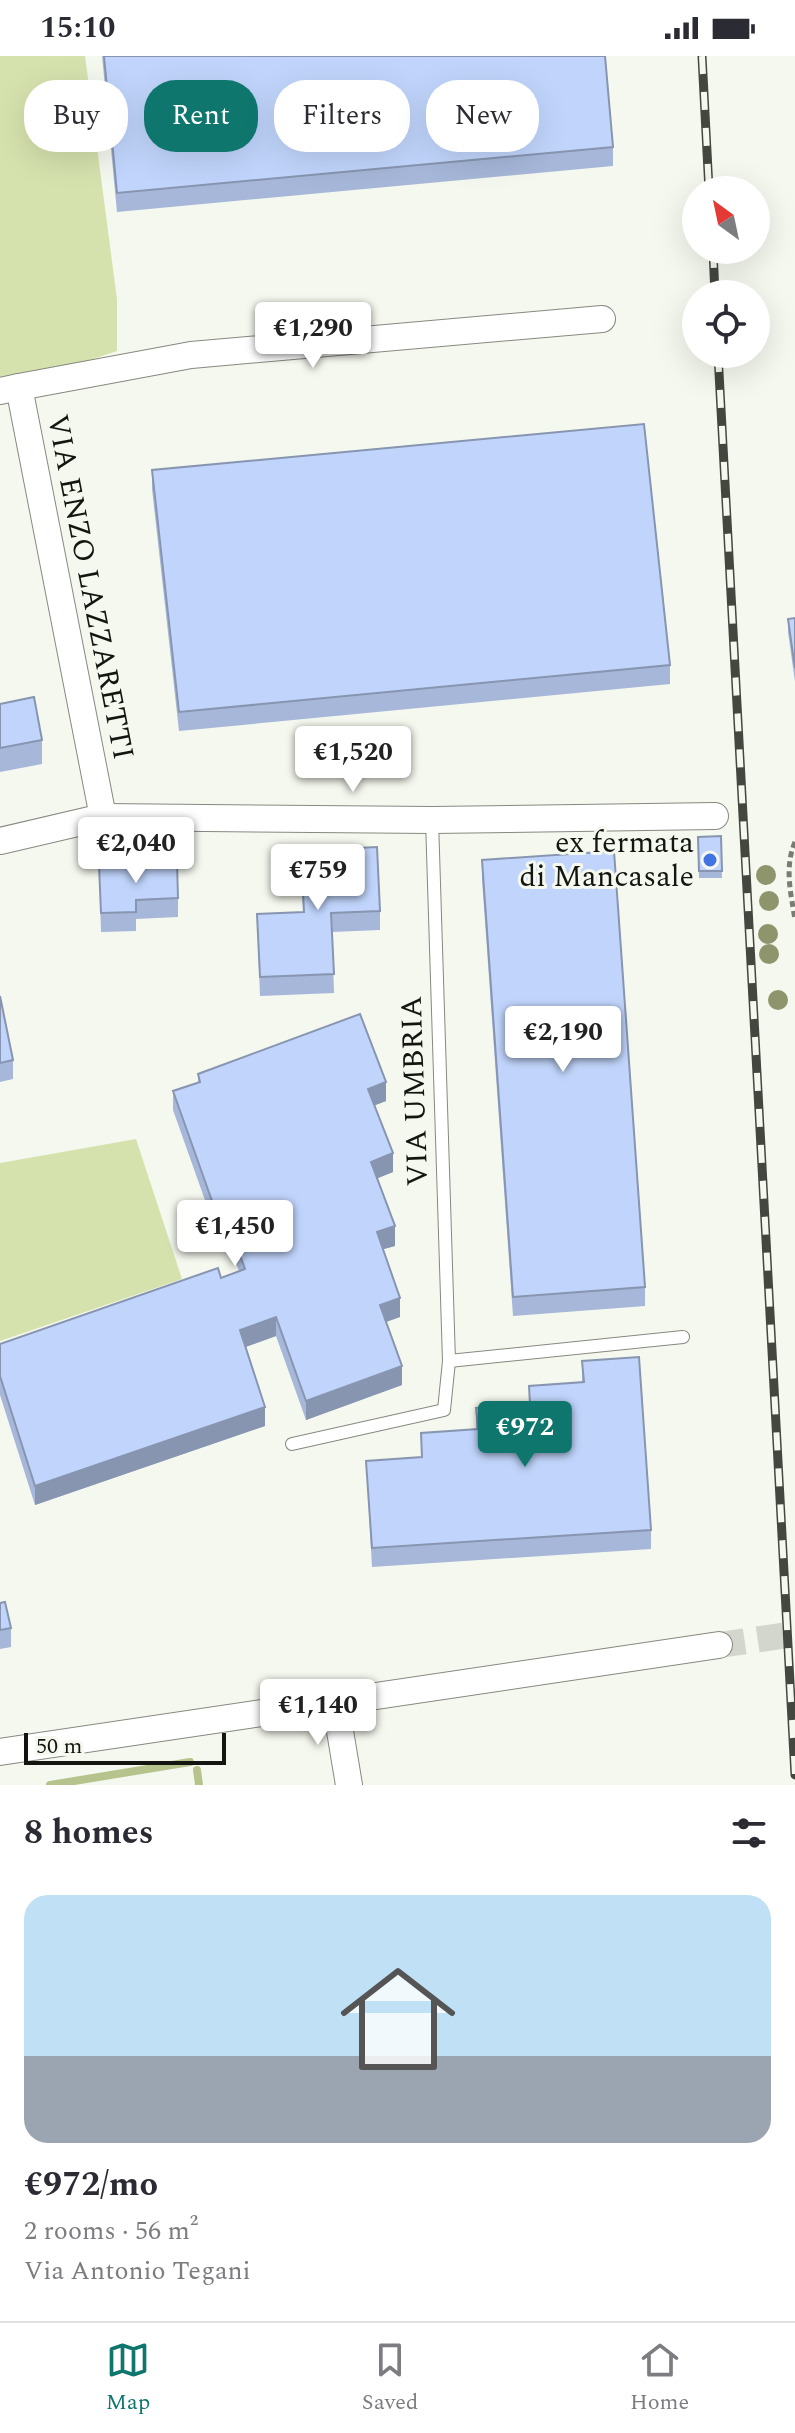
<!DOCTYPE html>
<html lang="en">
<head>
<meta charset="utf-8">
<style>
  :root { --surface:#fff; --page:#f7f7f7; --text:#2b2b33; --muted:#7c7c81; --line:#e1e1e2; --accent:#0f766e }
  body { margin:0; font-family:Spectral,serif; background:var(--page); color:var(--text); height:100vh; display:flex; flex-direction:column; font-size:30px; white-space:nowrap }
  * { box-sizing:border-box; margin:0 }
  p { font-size:26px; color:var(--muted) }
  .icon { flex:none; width:44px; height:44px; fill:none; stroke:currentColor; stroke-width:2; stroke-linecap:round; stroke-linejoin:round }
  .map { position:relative; height:1729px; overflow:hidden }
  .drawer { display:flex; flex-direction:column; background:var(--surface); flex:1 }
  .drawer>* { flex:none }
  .guide { position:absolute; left:24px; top:24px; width:748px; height:72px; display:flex; gap:16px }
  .needle { width:52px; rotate:327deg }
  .tools { position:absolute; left:682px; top:120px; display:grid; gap:16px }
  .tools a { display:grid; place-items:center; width:88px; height:88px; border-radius:50%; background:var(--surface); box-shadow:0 8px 32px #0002; font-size:40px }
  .scale { position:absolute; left:24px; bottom:20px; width:202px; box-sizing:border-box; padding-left:8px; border:4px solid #141511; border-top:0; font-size:22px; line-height:28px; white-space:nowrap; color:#141511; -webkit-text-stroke:6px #f5f8ee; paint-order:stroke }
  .price { position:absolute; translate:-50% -68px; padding:0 18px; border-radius:8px; background:#fff; color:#222; font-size:26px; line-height:52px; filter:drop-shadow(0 2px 4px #0008) }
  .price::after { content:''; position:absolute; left:50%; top:48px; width:24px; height:18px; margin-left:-12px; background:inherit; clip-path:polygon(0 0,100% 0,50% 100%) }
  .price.current { background:var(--accent); color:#fff }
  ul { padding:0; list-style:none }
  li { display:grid; align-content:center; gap:16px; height:424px; padding:0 24px }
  li span { display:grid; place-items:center; height:248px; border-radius:24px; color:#555 }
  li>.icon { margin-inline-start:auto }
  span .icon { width:144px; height:144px; fill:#fffc; stroke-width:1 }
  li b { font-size:34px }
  h2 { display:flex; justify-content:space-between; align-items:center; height:96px; padding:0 24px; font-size:34px }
  .pill { padding:0 28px; border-radius:32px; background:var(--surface); box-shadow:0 8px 32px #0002; font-size:28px; line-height:72px }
  .pill.current { background:var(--accent); color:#fff }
  .status { display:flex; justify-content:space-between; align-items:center; height:56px; padding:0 40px; background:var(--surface); direction:ltr }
  .status svg { height:22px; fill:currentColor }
  .tabs { display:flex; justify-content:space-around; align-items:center; height:112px; border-top:2px solid var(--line); background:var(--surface); font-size:22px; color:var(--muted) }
  .tabs a { display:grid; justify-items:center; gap:4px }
  .tabs .current { color:var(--accent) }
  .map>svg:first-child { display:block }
  .green { fill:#d6e2ae }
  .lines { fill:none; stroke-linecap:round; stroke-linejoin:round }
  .stream { stroke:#b7c38d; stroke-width:8 }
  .minor-tunnel { stroke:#d3d6cd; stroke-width:26; stroke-dasharray:26 13; stroke-linecap:butt }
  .service-casing { stroke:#868980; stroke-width:14 }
  .minor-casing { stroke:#868980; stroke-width:28 }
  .path { stroke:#797b75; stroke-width:5; stroke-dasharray:6 4; stroke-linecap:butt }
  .service { stroke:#fff; stroke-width:12 }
  .minor { stroke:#fff; stroke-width:26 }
  .rail-casing { stroke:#444640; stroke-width:9 }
  .rail { stroke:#f5f8ee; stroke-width:6; stroke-dasharray:18; stroke-linecap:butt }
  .tree { fill:#8e946c }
  .wall { fill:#a6b7d9 }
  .shaded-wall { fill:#8795b0 }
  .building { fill:#c1d5fc; stroke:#8795b0; stroke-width:2 }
  .poi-dot { fill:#4173e4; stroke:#f5f8ee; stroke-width:3 }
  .labels { text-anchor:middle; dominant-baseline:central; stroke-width:6; stroke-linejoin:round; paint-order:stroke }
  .street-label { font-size:30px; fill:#141511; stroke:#f5f8ee }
  .poi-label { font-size:30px; fill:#141511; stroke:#f5f8ee; text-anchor:end }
</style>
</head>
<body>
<div class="status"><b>15:10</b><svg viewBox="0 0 49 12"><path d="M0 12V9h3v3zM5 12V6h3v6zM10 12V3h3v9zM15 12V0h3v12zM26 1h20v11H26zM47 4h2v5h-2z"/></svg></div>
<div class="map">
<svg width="795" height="1729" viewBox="0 0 795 1729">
  <rect width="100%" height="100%" fill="#f5f8ee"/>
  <g class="green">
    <polygon points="0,0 85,0 117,243 117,295 0,334"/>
    <polygon points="136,1083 182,1223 0,1285 0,1107"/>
  </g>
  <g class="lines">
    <g class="stream">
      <polyline points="197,1714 199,1729"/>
      <polyline points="50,1729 190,1706"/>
    </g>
    <polyline class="minor-tunnel" points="719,1589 795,1578"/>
    <defs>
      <g id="service">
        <polyline points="432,764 449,1305 683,1281"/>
        <polyline points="292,1388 444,1354 449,1305"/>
      </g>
      <g id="minor">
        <polyline points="19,331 191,299 602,263"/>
        <polyline points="0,335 19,331 103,761"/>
        <polyline points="0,785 103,761 432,764 715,760"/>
        <polyline points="335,1645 349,1729"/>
        <polyline points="0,1696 719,1589"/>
      </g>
    </defs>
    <use href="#service" class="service-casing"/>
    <use href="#minor" class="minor-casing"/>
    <path class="path" d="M 795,786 C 784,812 791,837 795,864"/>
    <use href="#service" class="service"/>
    <use href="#minor" class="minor"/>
    <defs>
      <g id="rail">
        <polyline points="702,0 709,134"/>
        <polyline points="713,194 715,238"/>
        <polyline points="718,298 795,1719"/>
      </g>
    </defs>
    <use href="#rail" class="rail-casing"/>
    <use href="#rail" class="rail"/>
  </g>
  <g class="tree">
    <circle cx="766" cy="819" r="10"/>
    <circle cx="769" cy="845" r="10"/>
    <circle cx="768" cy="878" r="10"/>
    <circle cx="769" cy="898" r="10"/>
    <circle cx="778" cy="944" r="10"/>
  </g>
  <g class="wall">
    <polygon points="102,0 605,0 613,91 613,110 117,156"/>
    <polygon points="152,414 670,609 670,628 179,675 152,433"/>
    <polygon points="795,562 795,626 788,576 788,563"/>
    <polygon points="0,648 42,684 42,708 0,716"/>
    <polygon points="721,780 722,822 699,822 698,781"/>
    <polygon points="301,795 380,855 380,874 332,876 334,937 260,940 257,858 303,856"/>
    <polygon points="482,804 645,1231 645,1250 513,1260 482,823"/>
    <polygon points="99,809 178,842 178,861 136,863 136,875 101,876"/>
    <polygon points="0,940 13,1004 13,1023 0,1026"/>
    <polygon points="198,1018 386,1045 375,1049 393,1116 377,1122 395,1190 383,1193 400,1261 386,1266 402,1329 306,1364 276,1280 245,1291 265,1370 35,1449 0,1339 0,1288 221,1222 239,1215 229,1189 229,1174 217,1178 173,1054 173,1035 198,1027"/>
    <polygon points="582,1305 651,1474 651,1493 372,1511 366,1405 421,1401 421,1377 476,1373 476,1352 529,1348 529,1330 582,1326"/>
    <polygon points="0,1547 11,1572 11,1591 0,1593"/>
  </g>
  <g class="shaded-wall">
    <polygon points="386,1026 386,1045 368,1052 368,1033"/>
    <polygon points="393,1097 393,1116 371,1125 371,1106"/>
    <polygon points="236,1152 236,1171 229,1170 229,1174 217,1178 217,1159"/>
    <polygon points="395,1170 395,1190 377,1195 377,1176"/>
    <polygon points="400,1242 400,1261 380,1268 380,1249"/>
    <polygon points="276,1261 276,1280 240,1293 240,1274"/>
    <polygon points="402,1310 402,1329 306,1364 306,1345"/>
    <polygon points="265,1351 265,1370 35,1449 35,1430"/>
  </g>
  <g class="building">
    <polygon points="104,0 605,0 613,91 117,137"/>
    <polygon points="644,368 670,609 179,656 152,414"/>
    <polygon points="795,562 795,612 788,563"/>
    <polygon points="34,641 42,684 0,692 0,648"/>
    <polygon points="721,780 722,815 699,815 698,781"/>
    <polygon points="377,791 380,855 331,857 334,918 260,921 257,858 304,856 301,795"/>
    <polygon points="614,795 645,1231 513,1241 482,804"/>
    <polygon points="177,806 178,842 136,844 136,856 101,857 99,809"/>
    <polygon points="0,940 13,1004 0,1007"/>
    <polygon points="360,958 386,1026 368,1033 393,1097 371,1106 395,1170 377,1176 400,1242 380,1249 402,1310 306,1345 276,1261 240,1274 265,1351 35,1430 0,1320 0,1288 218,1212 221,1222 245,1213 229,1170 241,1164 236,1152 217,1159 173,1035 200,1026 198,1018"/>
    <polygon points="639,1301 651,1474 372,1492 366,1405 422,1401 421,1377 478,1373 476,1352 530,1348 529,1330 584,1326 582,1305"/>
    <polygon points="5,1546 11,1572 0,1574 0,1547"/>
  </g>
  <circle class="poi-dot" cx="710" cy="804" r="8"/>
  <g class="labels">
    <g class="street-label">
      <text transform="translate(90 531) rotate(79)">VIA ENZO LAZZARETTI</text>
      <text transform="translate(415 1035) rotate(-92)">VIA UMBRIA</text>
    </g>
    <g class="poi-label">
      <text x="694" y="787">ex fermata<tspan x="694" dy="34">di Mancasale</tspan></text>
    </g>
  </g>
</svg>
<div class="tools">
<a><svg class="needle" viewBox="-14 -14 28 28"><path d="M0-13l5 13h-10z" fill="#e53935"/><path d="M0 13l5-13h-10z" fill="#7c7c81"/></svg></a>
<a><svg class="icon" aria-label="locate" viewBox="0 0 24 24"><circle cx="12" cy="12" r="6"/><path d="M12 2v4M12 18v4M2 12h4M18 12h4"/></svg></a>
</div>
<div class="scale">50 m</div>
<b class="price" style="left:313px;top:314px">€1,290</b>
<b class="price" style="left:353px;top:738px">€1,520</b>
<b class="price" style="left:136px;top:829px">€2,040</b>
<b class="price" style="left:318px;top:856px">€759</b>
<b class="price" style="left:563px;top:1018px">€2,190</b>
<b class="price" style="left:235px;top:1212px">€1,450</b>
<b class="price current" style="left:525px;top:1413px">€972</b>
<b class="price" style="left:318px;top:1691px">€1,140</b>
<div class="guide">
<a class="pill">Buy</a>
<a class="pill current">Rent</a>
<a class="pill">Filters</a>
<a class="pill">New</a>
</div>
</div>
<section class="drawer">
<h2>8 homes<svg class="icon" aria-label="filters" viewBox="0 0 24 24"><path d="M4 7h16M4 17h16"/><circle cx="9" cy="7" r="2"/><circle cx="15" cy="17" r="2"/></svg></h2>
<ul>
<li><span style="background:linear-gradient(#bfe0f5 65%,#9aa5b1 0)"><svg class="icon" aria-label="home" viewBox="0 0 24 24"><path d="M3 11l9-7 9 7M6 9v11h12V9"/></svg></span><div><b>€972/mo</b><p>2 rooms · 56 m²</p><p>Via Antonio Tegani</p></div></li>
</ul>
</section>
<nav class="tabs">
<a class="current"><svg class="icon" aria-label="map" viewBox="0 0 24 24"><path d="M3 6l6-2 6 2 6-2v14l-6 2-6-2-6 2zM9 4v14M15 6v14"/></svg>Map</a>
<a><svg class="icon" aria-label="saved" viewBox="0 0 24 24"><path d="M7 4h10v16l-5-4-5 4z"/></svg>Saved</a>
<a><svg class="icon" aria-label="home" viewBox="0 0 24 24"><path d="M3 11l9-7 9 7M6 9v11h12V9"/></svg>Home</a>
</nav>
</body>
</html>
